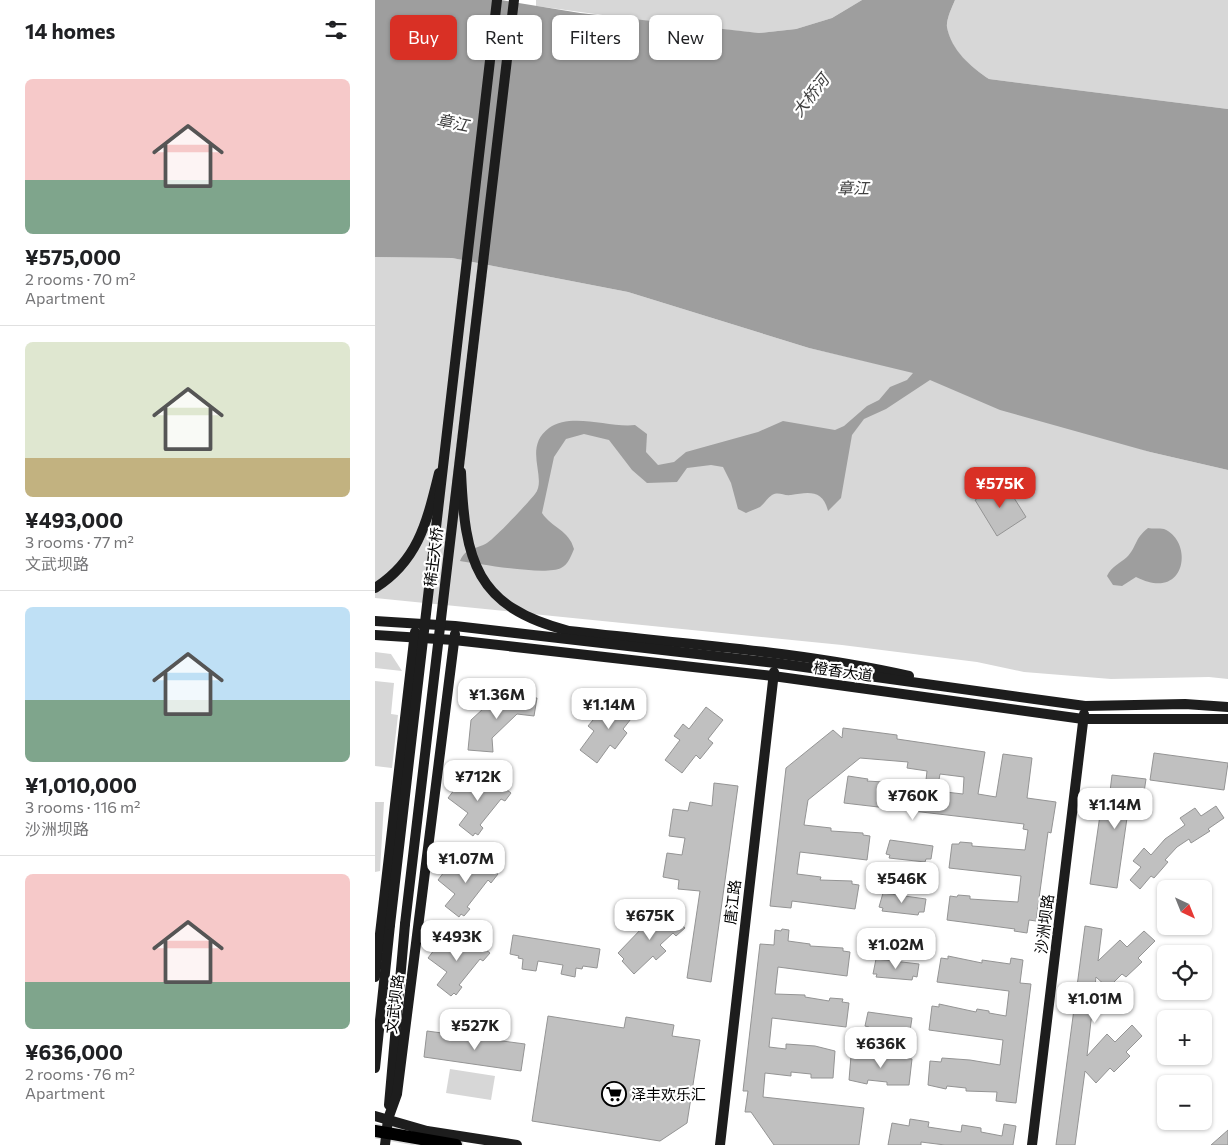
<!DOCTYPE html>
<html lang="en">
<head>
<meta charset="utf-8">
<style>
  :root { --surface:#fff; --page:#f6f6f6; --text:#202124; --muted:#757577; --line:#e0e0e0; --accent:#d93025 }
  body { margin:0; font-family:Commissioner,"Noto Sans SC",sans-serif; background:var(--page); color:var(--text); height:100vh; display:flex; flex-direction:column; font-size:19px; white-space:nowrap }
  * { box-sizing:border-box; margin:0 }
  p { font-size:16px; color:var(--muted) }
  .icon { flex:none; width:28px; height:28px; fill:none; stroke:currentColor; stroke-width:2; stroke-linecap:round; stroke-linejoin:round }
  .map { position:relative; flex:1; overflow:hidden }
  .side { display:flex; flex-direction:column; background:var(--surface); width:375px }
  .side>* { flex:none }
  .banner { position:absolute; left:15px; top:15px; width:475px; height:45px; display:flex; gap:10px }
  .needle { width:32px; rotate:137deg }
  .fabs { position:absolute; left:782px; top:880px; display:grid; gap:10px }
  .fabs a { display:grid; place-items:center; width:55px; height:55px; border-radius:8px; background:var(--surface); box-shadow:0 1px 4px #0004; font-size:25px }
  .price { position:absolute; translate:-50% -42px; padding:0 11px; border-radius:10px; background:#fff; color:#222; font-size:16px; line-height:32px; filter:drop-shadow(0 1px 2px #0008) }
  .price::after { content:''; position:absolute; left:50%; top:30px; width:15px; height:11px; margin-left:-8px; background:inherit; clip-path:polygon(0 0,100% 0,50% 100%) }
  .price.current { background:var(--accent); color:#fff }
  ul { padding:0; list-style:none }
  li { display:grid; align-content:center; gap:10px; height:265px; padding:0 25px }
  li+li { border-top:1px solid var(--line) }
  li span { display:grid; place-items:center; height:155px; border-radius:8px; color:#555 }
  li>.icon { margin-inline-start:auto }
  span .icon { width:90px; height:90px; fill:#fffc; stroke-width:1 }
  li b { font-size:21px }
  h2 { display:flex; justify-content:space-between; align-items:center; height:60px; padding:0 25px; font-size:21px }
  .tag { padding:0 18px; border-radius:8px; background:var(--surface); box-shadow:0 1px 4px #0004; font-size:18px; line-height:45px }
  .tag.current { background:var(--accent); color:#fff }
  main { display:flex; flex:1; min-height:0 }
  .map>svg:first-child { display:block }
  .green { fill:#d7d7d7 }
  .water { fill:#9e9e9e }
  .building { fill:#c0c0c0; stroke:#949494; fill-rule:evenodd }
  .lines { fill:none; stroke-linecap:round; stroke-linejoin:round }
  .primary-casing { stroke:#dbdbdb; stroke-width:15 }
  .secondary { stroke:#1d1d1d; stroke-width:10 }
  .primary { stroke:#000; stroke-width:12 }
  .secondary-bridge { stroke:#1d1d1d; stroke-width:10 }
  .labels { text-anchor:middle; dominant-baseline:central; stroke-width:4.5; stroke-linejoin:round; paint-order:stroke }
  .street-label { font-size:15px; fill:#000; stroke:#fff }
  .poi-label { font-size:15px; fill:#000; stroke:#fff; text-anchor:start }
  .water-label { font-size:16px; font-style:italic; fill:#3f3f3f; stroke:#fff }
</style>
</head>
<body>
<main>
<section class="side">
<h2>14 homes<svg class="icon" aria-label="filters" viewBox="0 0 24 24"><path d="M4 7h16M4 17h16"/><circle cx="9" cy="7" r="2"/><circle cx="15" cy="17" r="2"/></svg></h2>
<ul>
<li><span style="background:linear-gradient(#f6c9c9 65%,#7fa58c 0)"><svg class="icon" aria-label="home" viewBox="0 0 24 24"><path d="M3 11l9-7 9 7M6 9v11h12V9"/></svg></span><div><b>¥575,000</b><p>2 rooms · 70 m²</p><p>Apartment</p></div></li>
<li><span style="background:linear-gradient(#dfe7d0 75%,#c2b280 0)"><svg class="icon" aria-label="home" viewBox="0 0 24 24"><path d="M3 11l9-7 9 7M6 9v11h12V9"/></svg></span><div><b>¥493,000</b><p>3 rooms · 77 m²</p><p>文武坝路</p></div></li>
<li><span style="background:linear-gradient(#bfe0f5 60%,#7fa58c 0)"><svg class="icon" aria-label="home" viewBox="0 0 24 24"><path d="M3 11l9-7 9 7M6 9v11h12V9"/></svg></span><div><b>¥1,010,000</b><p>3 rooms · 116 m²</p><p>沙洲坝路</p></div></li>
<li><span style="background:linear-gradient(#f6c9c9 70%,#7fa58c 0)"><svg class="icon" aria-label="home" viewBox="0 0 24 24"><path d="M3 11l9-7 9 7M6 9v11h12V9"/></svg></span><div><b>¥636,000</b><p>2 rooms · 76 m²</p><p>Apartment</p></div></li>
</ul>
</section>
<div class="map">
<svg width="853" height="1145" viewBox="0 0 853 1145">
  <rect width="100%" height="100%" fill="#fff"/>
  <g class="green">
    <polygon points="161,0 487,0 457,18 421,29 384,33 294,24 161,6"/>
    <path d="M 580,0 L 853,0 L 853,109 L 614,79 C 596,67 575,50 572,27 C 571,20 577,7 580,0 Z"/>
    <polygon points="0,257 77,258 253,292 434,348 538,372 775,452 853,470 853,679 834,677 736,679 649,672 602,662 467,645 0,598"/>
    <polygon points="0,652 16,654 27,671 0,668"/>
    <polygon points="0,681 19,683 16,714 23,715 17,768 0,766"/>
    <polygon points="0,802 9,802 5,871 0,872"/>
    <polygon points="75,1069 120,1076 116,1100 71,1093"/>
  </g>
  <g class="water">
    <path d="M 0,0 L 126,0 L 205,13 L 384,33 L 421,29 L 457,18 L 487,0 L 580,0 C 577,7 571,20 572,27 C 576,50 596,67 614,79 L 853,109 L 853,470 L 775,452 L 625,410 L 555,380 L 511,409 L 489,419 L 477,435 L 466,498 L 453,511 C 448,489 433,492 416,495 C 408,496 404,491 397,495 C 392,498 390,503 385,507 C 381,509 375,511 371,513 L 363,509 L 356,483 L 348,467 L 336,465 L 312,468 L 302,482 L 272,483 L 257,470 L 234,440 L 209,434 L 191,439 L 179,457 L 167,513 C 177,528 194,530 199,549 C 196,556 193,565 186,568 C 170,576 106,564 85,561 C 91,547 100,550 112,543 C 122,536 152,504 160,494 C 173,478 147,448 174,428 C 197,412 234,428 260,425 L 272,434 L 271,452 L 283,465 L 299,462 L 311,452 L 383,432 L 408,421 L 460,430 L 469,426 L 492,406 L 504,400 L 515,387 L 532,380 L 538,373 L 434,348 L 253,292 L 77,258 L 0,257 Z"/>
    <path d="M 773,528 C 777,529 784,528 789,529 C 819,541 812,603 761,577 L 747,586 L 738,585 L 732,576 C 737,566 744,564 752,557 C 762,547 759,539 773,528 Z"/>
  </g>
  <g class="building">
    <polygon points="629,482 651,517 622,536 600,500"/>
    <polygon points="122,696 162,698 159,716 142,714 117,738 118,752 93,750 96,720"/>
    <polygon points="246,697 263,710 248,729 252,733 240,749 235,745 222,763 205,750 219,731 213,726 223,714 229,719"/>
    <polygon points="331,707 348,720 333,739 338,743 325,759 321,755 307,773 290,760 305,740 299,736 308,724 314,729"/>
    <path d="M 468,728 L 522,735 L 522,739 L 610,752 L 603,794 L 621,797 L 628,754 L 657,758 L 652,798 L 681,802 L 676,833 L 673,832 L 661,921 L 654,920 L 652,933 L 639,931 L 640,929 L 572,920 L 575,896 L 582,897 L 583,895 L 595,896 L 595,899 L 643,902 L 646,876 L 574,868 L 577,844 L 584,844 L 585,842 L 597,843 L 597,846 L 650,850 L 653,830 L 648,829 L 649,824 L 469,803 L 473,776 L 493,779 L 492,781 L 525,783 L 525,786 L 550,789 L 552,771 L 532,768 L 533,762 L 485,758 L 433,800 L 429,825 L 456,828 L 456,831 L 488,833 L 488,835 L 495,836 L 492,860 L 425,852 L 422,874 L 446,877 L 445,880 L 477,881 L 477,884 L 484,885 L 480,909 L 417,901 L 416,908 L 395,906 L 411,768 L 458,730 L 467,738 ZM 565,774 L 589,777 L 588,794 L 562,791 Z"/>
    <polygon points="779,753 853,763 849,790 775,780"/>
    <polygon points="737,775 771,779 767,806 754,804 742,888 715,884 725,815 732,816"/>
    <polygon points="120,776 134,787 132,790 136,793 130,801 126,799 105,825 108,828 103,835 100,833 98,836 84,825 93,813 73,798 89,777 108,791"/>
    <polygon points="339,783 363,786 336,982 312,978 325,891 303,889 304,880 288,877 292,853 307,855 310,838 294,836 298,809 313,811 315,802 337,806"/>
    <polygon points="841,806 849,818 833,829 835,831 816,843 814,839 802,847 790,860 793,862 787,869 779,878 776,876 765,889 755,880 766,867 758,861 769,848 776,855 790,839 810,825 805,818 820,808 826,816"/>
    <polygon points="515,840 558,846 556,859 551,859 550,862 514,858 515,855 511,854"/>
    <polygon points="106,857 121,869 119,871 123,874 116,883 113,880 92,907 95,909 89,916 86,914 84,917 70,906 80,894 63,880 78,860 95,872"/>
    <polygon points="508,893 551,899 549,912 544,912 543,915 507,911 508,908 504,907"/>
    <polygon points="289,910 295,916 297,914 310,928 301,936 298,933 285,945 291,951 281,960 278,956 259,974 247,961 249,959 243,953 269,926 271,927"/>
    <polygon points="710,926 727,929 723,961 745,940 752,947 769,931 780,941 763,958 767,962 751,977 747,974 733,988 721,977 712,1056 732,1034 740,1042 757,1025 767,1036 751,1052 755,1056 739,1072 735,1068 721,1083 710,1071 700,1145 681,1145"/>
    <polygon points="407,929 414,930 413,941 435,944 435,946 468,948 468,951 475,952 472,976 403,967 400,994 430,995 430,997 454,1001 455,998 468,999 467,1002 474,1003 471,1027 397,1018 394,1047 411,1049 411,1044 440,1046 460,1051 458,1078 436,1078 436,1074 416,1072 416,1076 390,1073 388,1097 489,1108 484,1145 399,1145 376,1112 370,1112 373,1091 368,1091 385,944 399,945 400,930 406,931"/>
    <polygon points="138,935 225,949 222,968 208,966 207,969 201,968 200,977 186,974 188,965 163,961 161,971 147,969 148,959 143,958 144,956 135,954"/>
    <polygon points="98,936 113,947 111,950 115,953 108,961 105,959 84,985 87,987 81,995 79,993 76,996 62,985 72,972 53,958 69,937 87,951"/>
    <polygon points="573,956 607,963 607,960 635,964 636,958 648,960 645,983 656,984 641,1103 621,1101 622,1092 591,1091 591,1088 572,1086 571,1089 553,1085 555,1061 566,1062 567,1058 595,1060 625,1065 628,1040 554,1030 557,1006 564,1007 564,1004 601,1012 602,1009 614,1011 614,1013 631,1016 634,991 562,982 566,958 573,959"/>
    <polygon points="501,959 544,964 542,977 538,976 537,980 501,977 502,974 498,974"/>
    <polygon points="493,1012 537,1018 535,1031 530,1030 530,1034 494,1030 494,1027 490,1026"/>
    <polygon points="173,1016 249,1028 251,1017 299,1025 297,1036 325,1040 312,1123 285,1141 157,1121"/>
    <polygon points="52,1031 150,1044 146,1071 49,1057"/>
    <polygon points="488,1052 528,1055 528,1058 537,1059 534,1085 512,1085 512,1082 493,1080 492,1084 474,1080 476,1056 487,1057"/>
    <polygon points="535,1119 554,1122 553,1127 586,1132 587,1125 606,1128 606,1132 627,1136 629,1124 641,1126 638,1145 570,1145 546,1142 546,1145 513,1145 517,1123 534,1126"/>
    <polygon points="853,1130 853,1145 836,1145"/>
  </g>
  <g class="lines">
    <defs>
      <polyline id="primary" points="0,1131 81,1145"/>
    </defs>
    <use href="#primary" class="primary-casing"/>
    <g class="secondary">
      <path d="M 86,472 C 90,561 100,607 194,631 C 307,644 423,651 534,676"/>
      <path d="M 0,588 C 44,560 52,521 64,473"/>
      <polyline points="0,621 80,626 400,663 710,706 810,704 853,707"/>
      <polyline points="0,635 79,640 398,676 708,719 853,719"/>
      <polyline points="0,977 40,632"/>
      <polyline points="0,1068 15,925"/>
      <polyline points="14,1105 30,924"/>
      <polyline points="0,1116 52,1131 142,1145"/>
      <polyline points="10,1145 13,1119 22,1094 80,634"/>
      <polyline points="345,1145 399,672"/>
      <polyline points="657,1145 709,714"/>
    </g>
    <use href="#primary" class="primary"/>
    <g class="secondary-bridge">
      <polyline points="30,924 139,0"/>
      <polyline points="15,925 122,0"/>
    </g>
  </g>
  <defs>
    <symbol id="supermarket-ring" viewBox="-11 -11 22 22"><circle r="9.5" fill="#fff" stroke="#000" stroke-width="1.5"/><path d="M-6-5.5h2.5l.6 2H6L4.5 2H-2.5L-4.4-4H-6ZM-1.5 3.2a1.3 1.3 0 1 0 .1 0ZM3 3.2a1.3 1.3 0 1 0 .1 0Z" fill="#000"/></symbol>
  </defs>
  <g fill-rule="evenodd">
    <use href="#supermarket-ring" x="225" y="1080" width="28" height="28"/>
  </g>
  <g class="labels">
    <g class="street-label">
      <text transform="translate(58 557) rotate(-83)">稀土大桥</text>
      <text transform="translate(468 671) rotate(8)">橙香大道</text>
      <text transform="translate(357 902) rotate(-83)">唐江路</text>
      <text transform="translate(669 924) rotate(-83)">沙洲坝路</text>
      <text transform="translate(19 1004) rotate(-83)">文武坝路</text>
    </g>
    <g class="poi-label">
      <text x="256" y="1094">泽丰欢乐汇</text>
    </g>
    <g class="water-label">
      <text transform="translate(435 95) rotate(-52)">大桥河</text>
      <text transform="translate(78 122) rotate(11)">章江</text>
      <text x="478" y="187">章江</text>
    </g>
  </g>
</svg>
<div class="fabs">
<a><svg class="needle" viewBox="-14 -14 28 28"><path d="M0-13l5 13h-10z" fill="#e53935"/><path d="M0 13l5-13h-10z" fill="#757577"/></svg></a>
<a><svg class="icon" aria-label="locate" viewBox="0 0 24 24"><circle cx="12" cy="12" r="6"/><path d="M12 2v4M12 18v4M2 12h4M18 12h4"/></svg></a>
<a>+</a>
<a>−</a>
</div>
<b class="price current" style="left:625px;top:509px">¥575K</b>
<b class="price" style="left:122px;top:720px">¥1.36M</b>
<b class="price" style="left:234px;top:730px">¥1.14M</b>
<b class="price" style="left:103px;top:802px">¥712K</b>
<b class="price" style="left:538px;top:821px">¥760K</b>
<b class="price" style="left:740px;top:830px">¥1.14M</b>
<b class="price" style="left:91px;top:884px">¥1.07M</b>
<b class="price" style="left:527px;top:904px">¥546K</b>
<b class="price" style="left:275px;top:941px">¥675K</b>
<b class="price" style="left:82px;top:962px">¥493K</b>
<b class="price" style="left:521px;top:970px">¥1.02M</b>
<b class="price" style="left:720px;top:1024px">¥1.01M</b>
<b class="price" style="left:100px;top:1051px">¥527K</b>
<b class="price" style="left:506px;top:1069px">¥636K</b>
<div class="banner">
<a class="tag current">Buy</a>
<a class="tag">Rent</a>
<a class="tag">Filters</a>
<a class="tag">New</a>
</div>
</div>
</main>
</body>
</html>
